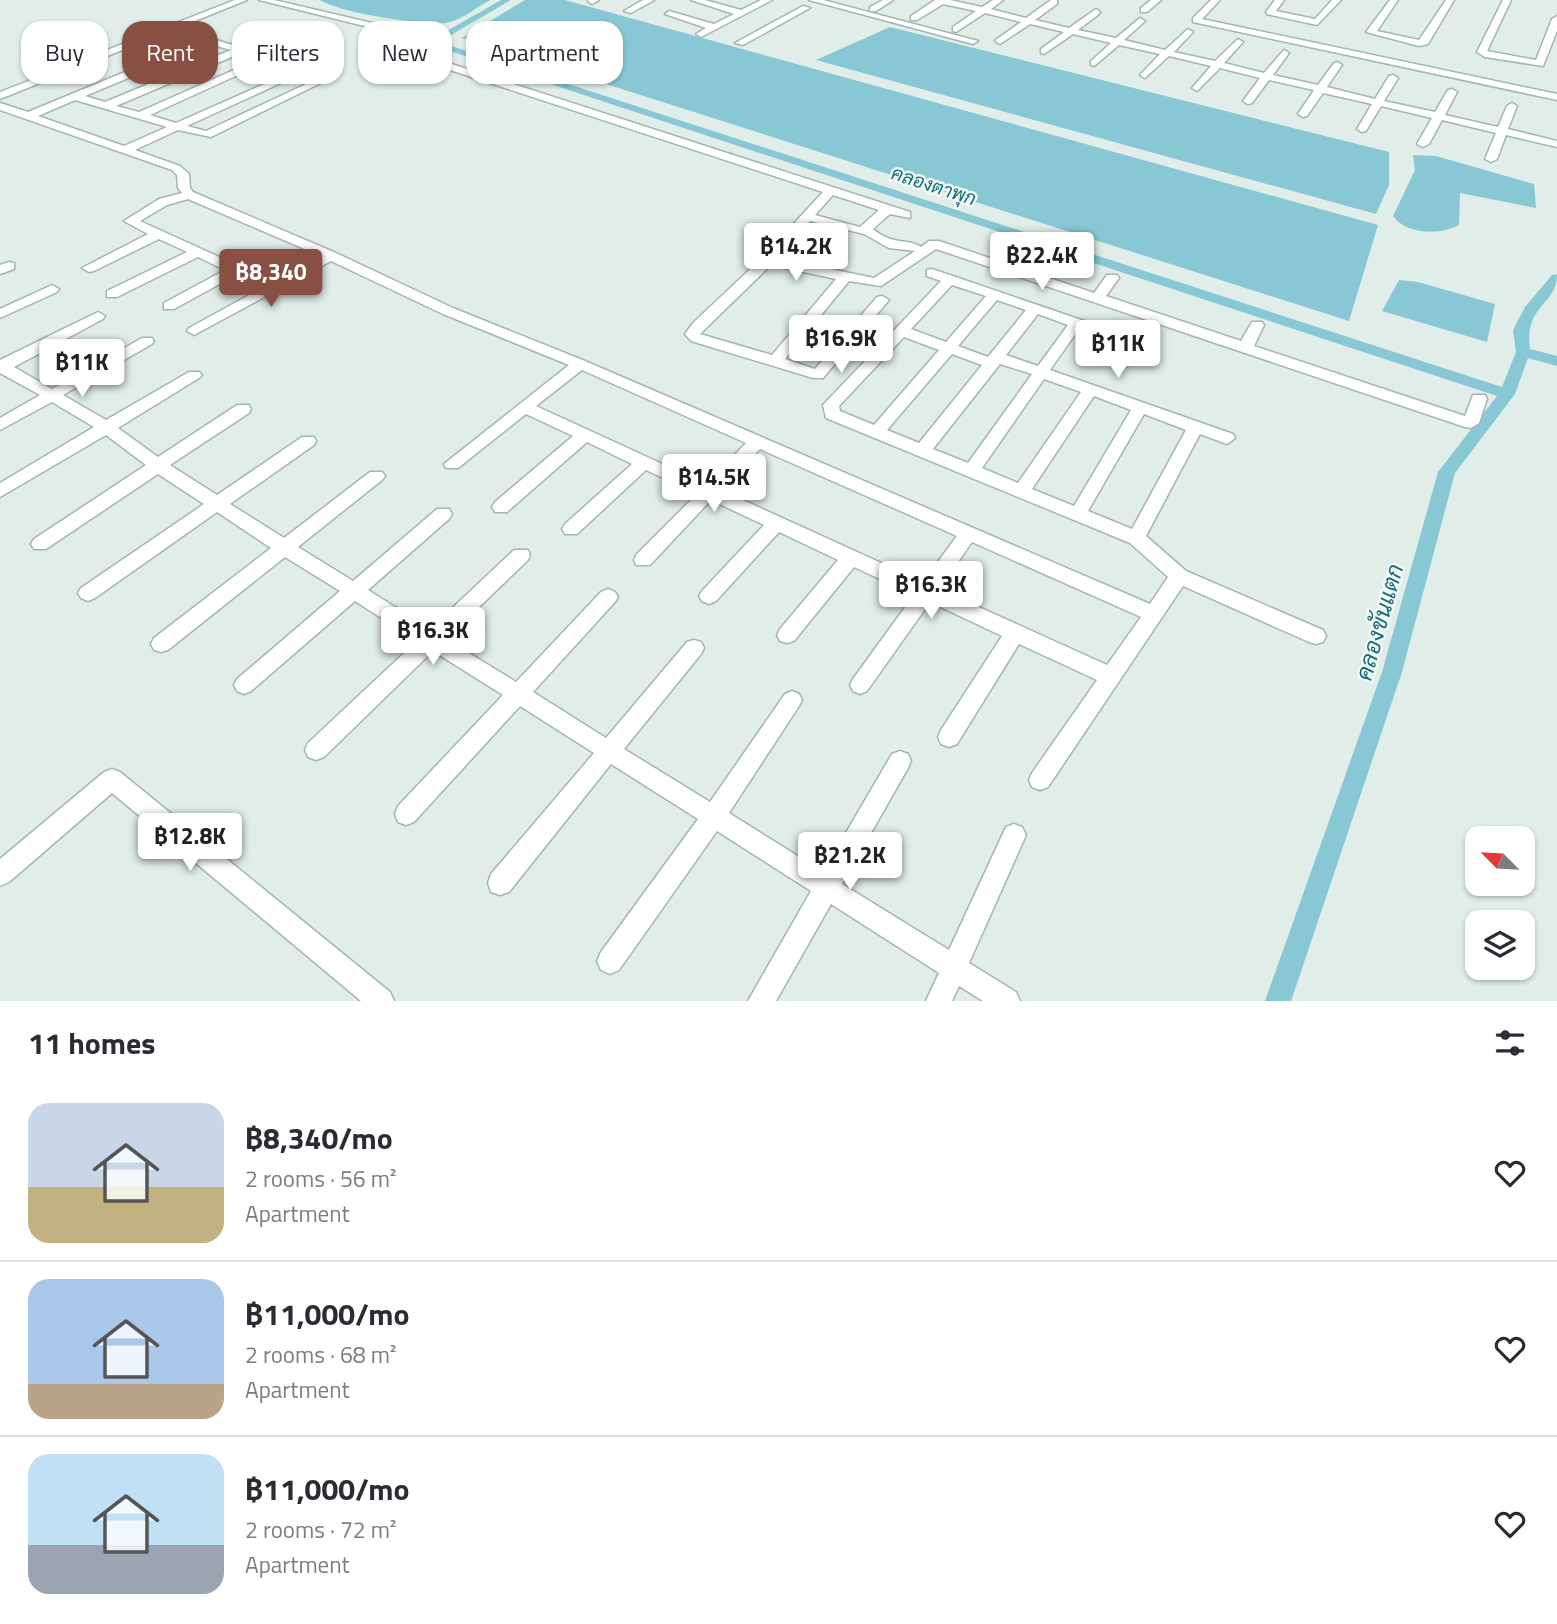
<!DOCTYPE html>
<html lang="en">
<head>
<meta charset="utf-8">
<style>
  :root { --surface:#fff; --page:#f2f2f3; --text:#2b2b33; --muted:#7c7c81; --line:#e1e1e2; --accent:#875042 }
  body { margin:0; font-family:"Titillium Web",Sarabun,sans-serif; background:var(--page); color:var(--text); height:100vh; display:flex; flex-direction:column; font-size:26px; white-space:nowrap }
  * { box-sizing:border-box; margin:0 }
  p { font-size:23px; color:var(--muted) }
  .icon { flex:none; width:38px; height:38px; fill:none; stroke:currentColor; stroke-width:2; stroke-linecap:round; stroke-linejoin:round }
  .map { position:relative; height:1001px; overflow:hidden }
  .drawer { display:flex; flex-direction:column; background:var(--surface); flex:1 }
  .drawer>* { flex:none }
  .guide { position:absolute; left:21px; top:21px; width:700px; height:63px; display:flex; gap:14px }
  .needle { width:46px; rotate:294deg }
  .controls { position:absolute; left:1465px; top:826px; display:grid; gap:14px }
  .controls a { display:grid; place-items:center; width:70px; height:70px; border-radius:14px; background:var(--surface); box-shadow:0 2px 5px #0004; font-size:35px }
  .price { position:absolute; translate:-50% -60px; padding:0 16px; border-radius:7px; background:#fff; color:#222; font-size:23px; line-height:46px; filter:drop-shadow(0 2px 4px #0008) }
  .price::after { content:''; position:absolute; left:50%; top:42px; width:21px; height:16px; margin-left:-10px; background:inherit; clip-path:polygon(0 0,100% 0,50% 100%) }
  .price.current { background:var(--accent); color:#fff }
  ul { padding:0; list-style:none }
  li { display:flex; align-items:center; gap:21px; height:175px; padding:0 28px }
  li+li { border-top:2px solid var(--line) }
  li span { display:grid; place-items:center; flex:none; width:196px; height:140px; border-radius:21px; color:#555 }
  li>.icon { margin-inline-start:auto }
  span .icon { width:84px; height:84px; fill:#fffc; stroke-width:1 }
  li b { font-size:30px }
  h2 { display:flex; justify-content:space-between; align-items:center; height:84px; padding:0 28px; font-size:30px }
  .pill { padding:0 24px; border-radius:21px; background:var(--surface); box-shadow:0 2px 5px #0004; font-size:24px; line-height:63px }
  .pill.current { background:var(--accent); color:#fff }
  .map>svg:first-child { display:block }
  .water { fill:#87c8d4 }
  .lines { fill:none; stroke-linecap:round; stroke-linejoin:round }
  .canal { fill:#87c8d4; fill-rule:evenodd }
  .minor-casing { stroke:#a4b5af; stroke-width:3 }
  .minor { fill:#fff; fill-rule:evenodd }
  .labels { text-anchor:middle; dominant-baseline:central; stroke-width:5; stroke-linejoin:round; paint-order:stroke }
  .far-water-label { font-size:19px; font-style:italic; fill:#186b7d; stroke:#f2f9f6 }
  .water-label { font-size:23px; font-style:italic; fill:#186b7d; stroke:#f2f9f6 }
</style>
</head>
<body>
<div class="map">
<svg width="1557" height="1001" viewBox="0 0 1557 1001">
  <rect width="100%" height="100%" fill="#e1ede8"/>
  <g class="water">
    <path d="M 320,0 L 490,0 C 477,7 460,21 446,23 C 421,25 340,13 320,0 Z"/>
    <polygon points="525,0 565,0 1378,225 1349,321 462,38"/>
    <polygon points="890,27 1389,152 1389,185 1376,214 816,60"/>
    <path d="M 1413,155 L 1436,156 L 1534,184 L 1536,208 L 1460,193 L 1459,225 C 1441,235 1406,235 1393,216 L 1415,170 Z"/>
    <polygon points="1399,280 1418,282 1495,304 1487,342 1382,311"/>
  </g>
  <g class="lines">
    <path class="canal" d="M 501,0 L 511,0 L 439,42 L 1502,387 L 1516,352 L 1513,330 L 1525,307 L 1552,275 L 1557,274 C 1557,306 1524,304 1530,349 L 1557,356 L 1557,366 L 1528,358 L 1515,394 L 1455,473 L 1402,672 L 1291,1001 L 1265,1001 L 1382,672 L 1438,472 L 1497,396 L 426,43 Z"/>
    <defs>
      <g id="minor">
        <polygon points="235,0 247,0 0,99 0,92"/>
        <path d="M 259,0 L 274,0 L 419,34 L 419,38 L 405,49 L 910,212 L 910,218 L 890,214 L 873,229 C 893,246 908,238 921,247 L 929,241 L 939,241 L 1094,293 L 1107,275 L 1117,275 L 1119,278 L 1106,296 L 1241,341 L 1252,322 L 1262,322 L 1264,325 L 1254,346 L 1465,416 L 1473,395 L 1485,395 L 1487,399 L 1479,423 L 1471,428 L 1465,427 L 936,249 L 881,286 L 849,281 L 785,359 L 815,369 L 877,297 L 882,296 L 889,300 L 823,378 L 813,378 L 691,341 L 685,334 L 693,323 L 763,257 L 823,192 L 395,52 L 395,48 L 409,37 ZM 833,195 L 879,210 L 860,227 L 815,215 ZM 810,221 L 864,234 L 889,248 L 915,251 L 874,278 L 777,258 ZM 771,265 L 836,279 L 772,355 L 700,334 Z"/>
        <polygon points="599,0 592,4 588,1 588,0"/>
        <polygon points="643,0 654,0 631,13 624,11"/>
        <polygon points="691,0 705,0 741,10 761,0 772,0 701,37 696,34 706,28 665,14 669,11 714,24 734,14"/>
        <polygon points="809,0 823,0 978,41 973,44"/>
        <polygon points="883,0 893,0 876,11 870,11 870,7"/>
        <polygon points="935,0 950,0 982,7 993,0 1003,0 991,9 1026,18 1051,0 1057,0 1057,4 1035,20 1069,28 1096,9 1100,12 1099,14 1078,30 1116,38 1140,18 1145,21 1143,23 1124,40 1165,50 1188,29 1193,32 1174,52 1215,61 1238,39 1243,42 1224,63 1264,73 1284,50 1289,53 1273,75 1318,85 1334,63 1337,62 1342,65 1327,87 1375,99 1389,76 1393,75 1398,78 1384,101 1435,112 1448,90 1452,89 1457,92 1445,115 1498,127 1507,106 1512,103 1517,106 1508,129 1557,141 1557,147 1506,135 1497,159 1491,162 1485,159 1496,133 1442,120 1429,144 1423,147 1417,144 1432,118 1381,106 1366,131 1362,132 1357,129 1372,104 1323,93 1307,116 1303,117 1298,114 1314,90 1269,80 1252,103 1248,104 1243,101 1260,78 1220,68 1197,91 1192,88 1211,66 1169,56 1145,78 1140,75 1160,54 1119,45 1094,66 1091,65 1091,61 1111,43 1073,34 1044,54 1041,53 1041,49 1064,32 1030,24 1000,44 995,41 997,39 1021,22 985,13 956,32 953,31 953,27 976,11 943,4 917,20 911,20 911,16"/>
        <polygon points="1151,0 1161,0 1147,12 1141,12 1141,8"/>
        <polygon points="1211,0 1220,0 1202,19 1557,94 1557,100 1193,22 1193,18"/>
        <polygon points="1275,0 1284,0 1276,11 1315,19 1332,0 1341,0 1317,25 1267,14 1266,12"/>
        <polygon points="1390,0 1398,0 1377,31 1419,40 1446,0 1454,0 1428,44 1419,46 1366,32"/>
        <polygon points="1503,0 1511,0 1487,51 1536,60 1552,19 1557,16 1557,31 1543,66 1485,57 1477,52"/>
        <polygon points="803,6 810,8 743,45 735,43"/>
        <path d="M 213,39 L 275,58 L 150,115 L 176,123 L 305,66 L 335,76 L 211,137 L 178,130 L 135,150 L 180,166 L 189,174 L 190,188 L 193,192 L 336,253 L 453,308 L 585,361 L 1150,604 L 1168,577 L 1130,543 L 826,418 L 823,405 L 941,281 L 927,276 L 927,270 L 932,269 L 1146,342 L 1148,345 L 1146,348 L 1141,349 L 1079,329 L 1050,370 L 1233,434 L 1235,438 L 1227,444 L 1200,434 L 1146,536 L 1186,571 L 1323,630 L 1326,636 L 1323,642 L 1316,644 L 1309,642 L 1183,586 L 1048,787 L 1040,790 L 1032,787 L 1029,780 L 1032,773 L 1097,680 L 1019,644 L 957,744 L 949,747 L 941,744 L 938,737 L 941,730 L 1002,636 L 930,602 L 867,691 L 860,694 L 853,691 L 850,685 L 853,679 L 914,595 L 854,567 L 794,641 L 787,643 L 780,641 L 777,635 L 780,629 L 838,560 L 779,532 L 716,601 L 709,604 L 702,601 L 699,596 L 702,591 L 764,525 L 711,500 L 650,565 L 636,565 L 634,560 L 636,555 L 697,494 L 646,470 L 577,534 L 565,534 L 562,529 L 565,524 L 632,464 L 587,442 L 507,512 L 495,512 L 492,507 L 495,502 L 573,436 L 526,414 L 458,468 L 446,468 L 444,464 L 569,365 L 443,314 L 331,261 L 194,335 L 187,331 L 189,328 L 264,287 L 236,275 L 174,309 L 164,309 L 164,303 L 225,270 L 198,257 L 117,297 L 107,297 L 107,291 L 187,252 L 159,239 L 94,271 L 89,272 L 82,268 L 148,234 L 124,221 L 159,199 L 182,193 L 178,188 L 177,175 L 172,170 L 0,110 L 0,103 L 28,112 L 200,41 ZM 213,45 L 231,50 L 105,102 L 85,96 L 205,46 ZM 241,53 L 261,58 L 139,112 L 116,106 ZM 305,72 L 321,77 L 206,131 L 187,126 ZM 75,100 L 167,127 L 124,146 L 38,116 ZM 188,199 L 321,256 L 274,282 L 140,221 L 167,205 ZM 952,285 L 986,296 L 946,342 L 911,329 ZM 997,300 L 1026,310 L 988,357 L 958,346 ZM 1038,314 L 1068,325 L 1038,366 L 1006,355 ZM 904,337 L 939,350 L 874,425 L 840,411 L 839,406 ZM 952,354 L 982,365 L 919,443 L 887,430 ZM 1000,364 L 1032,374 L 968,463 L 933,449 ZM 582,370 L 746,443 L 706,484 L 536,406 ZM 1044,379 L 1081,392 L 1018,483 L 982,468 ZM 1094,396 L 1131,410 L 1074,506 L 1032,489 ZM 1144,414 L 1186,430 L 1132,529 L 1088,511 ZM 760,449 L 957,536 L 923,582 L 721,490 ZM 972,542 L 1141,617 L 1107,665 L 939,589 Z"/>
        <polygon points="9,262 14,263 14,269 0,274 0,265"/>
        <polygon points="52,285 59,289 57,292 0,318 0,309"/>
        <polygon points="98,312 105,316 103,319 14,367 52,389 142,338 152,338 154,341 152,344 63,395 106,420 189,372 199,372 202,375 199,378 118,428 158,457 237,405 249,405 251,409 249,413 170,465 217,495 302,437 314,437 316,441 314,445 230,504 284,538 370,472 382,472 385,476 382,480 298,547 353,581 437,509 449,509 452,514 449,519 368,590 430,629 514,550 528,550 530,555 528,560 446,639 516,682 601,592 608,589 615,592 618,597 615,602 533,692 606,738 687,642 694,640 701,642 704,648 701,654 624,749 710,802 785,694 792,691 799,694 802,700 799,706 729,813 823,872 892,754 900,751 908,754 911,761 908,768 842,884 949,950 1006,827 1014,824 1022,827 1026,835 969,963 1016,992 1020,1001 983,1001 959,986 952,1001 926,1001 939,973 831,904 776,1001 748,1001 811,891 717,831 619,970 610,974 601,970 597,961 601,952 698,819 611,764 509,892 500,895 491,892 488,883 491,874 594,753 520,706 414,822 406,825 398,822 395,814 398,806 503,695 433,651 324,757 316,760 308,757 305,750 308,743 417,641 355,601 251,691 244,694 237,691 234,685 237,679 340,591 285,557 168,650 161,652 154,650 151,644 154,638 271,548 217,512 95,598 88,601 81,598 78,593 81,588 204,504 158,474 46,549 34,549 31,544 34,539 146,465 106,435 0,497 0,483 94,427 52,402 0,430 0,418 40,395 0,373 0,360"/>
        <polygon points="112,769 120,772 390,992 394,1001 361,1001 112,793 9,882 0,886 0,859 104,772"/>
      </g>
    </defs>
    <use href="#minor" class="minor-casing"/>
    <use href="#minor" class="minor"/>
  </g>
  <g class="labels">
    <g class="far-water-label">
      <text transform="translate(934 185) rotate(18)">คลองตาพุก</text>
    </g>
    <g class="water-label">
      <text transform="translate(1379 622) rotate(-74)">คลองขันแตก</text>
    </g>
  </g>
</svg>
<div class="controls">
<a><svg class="needle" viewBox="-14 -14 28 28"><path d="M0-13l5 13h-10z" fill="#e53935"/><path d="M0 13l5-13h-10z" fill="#7c7c81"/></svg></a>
<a><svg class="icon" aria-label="layers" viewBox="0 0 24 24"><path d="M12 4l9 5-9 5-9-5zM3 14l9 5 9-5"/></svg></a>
</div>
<b class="price" style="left:796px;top:283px">฿14.2K</b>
<b class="price" style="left:1042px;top:292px">฿22.4K</b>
<b class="price current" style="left:271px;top:309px">฿8,340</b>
<b class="price" style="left:841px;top:375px">฿16.9K</b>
<b class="price" style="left:1118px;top:380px">฿11K</b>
<b class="price" style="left:82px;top:399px">฿11K</b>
<b class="price" style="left:714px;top:514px">฿14.5K</b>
<b class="price" style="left:931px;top:621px">฿16.3K</b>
<b class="price" style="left:433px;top:667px">฿16.3K</b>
<b class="price" style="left:190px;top:873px">฿12.8K</b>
<b class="price" style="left:850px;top:892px">฿21.2K</b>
<div class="guide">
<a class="pill">Buy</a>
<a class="pill current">Rent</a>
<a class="pill">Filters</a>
<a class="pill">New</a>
<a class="pill">Apartment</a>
</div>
</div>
<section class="drawer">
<h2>11 homes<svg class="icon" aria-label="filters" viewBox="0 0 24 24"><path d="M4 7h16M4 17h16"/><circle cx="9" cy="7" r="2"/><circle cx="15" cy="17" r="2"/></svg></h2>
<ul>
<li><span style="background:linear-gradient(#c9d6e8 60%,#c2b280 0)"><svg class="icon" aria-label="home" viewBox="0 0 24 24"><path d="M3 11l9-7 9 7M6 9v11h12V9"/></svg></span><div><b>฿8,340/mo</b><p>2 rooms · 56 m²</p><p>Apartment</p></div><svg class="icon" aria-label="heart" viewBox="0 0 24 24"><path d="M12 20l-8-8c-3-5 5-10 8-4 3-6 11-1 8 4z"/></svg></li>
<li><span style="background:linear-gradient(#a9c7e8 75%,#b9a48a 0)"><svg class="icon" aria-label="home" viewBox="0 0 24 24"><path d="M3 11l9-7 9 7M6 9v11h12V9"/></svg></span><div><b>฿11,000/mo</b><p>2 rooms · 68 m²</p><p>Apartment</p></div><svg class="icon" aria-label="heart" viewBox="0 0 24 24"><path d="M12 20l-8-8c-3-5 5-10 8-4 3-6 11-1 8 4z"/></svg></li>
<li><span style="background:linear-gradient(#bfe0f5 65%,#9aa5b1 0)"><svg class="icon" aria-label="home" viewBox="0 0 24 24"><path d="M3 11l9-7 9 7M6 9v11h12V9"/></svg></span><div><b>฿11,000/mo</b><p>2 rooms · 72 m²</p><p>Apartment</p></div><svg class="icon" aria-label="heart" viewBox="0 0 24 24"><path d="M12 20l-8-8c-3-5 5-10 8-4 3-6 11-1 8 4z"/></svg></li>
</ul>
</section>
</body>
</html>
